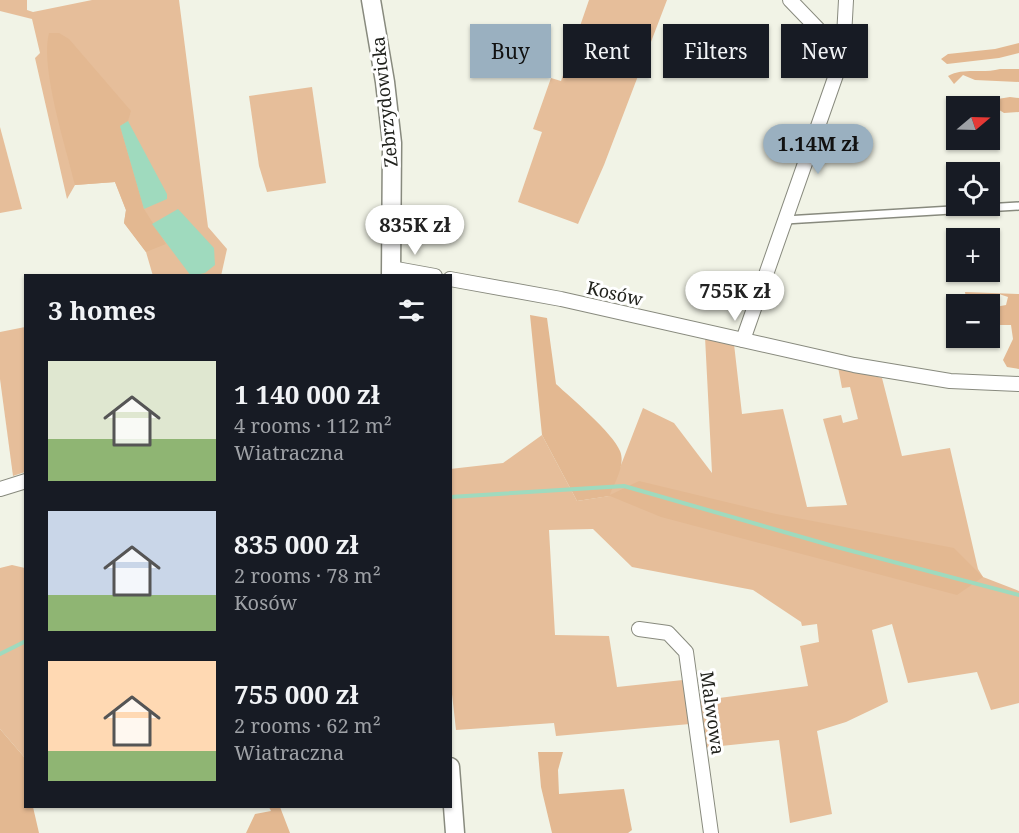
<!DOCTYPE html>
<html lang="en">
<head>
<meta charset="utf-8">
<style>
  :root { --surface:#171b24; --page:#242831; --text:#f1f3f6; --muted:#9ea1a6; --accent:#9ab0c0 }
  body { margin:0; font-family:"Noto Serif",serif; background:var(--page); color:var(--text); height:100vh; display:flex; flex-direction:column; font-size:22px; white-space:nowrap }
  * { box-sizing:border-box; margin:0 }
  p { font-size:20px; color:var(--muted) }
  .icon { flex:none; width:33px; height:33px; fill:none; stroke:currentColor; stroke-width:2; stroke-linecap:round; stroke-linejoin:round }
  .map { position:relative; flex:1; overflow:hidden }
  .drawer { position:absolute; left:24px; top:274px; width:428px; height:534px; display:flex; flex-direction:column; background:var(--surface); border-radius:0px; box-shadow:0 2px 4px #0004 }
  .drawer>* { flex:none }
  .hud { position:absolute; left:470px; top:24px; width:459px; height:54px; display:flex; gap:12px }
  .needle { width:39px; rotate:71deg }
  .fabs { position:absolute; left:946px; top:96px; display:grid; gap:12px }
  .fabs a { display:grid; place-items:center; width:54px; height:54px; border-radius:0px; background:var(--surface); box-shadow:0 2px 4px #0004; font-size:30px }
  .price { position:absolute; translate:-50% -51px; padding:0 14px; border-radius:21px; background:#fff; color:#222; font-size:20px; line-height:39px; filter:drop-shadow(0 2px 3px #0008) }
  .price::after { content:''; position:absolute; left:50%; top:36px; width:18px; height:14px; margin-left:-9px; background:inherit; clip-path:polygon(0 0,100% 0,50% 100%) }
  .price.selected { background:var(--accent); color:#111 }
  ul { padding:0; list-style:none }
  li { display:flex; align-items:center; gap:18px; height:150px; padding:0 24px }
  li span { display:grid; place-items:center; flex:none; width:168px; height:120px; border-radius:0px; color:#555 }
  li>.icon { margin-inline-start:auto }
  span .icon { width:72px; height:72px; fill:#fffc; stroke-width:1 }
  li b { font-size:26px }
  h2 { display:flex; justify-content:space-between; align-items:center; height:72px; padding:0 24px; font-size:26px }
  .pill { padding:0 21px; border-radius:0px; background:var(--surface); box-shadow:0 2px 4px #0004; font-size:21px; line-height:54px }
  .pill.selected { background:var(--accent); color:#111 }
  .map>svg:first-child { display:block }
  .green { fill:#e6be9a }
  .forest { fill:#e3b891 }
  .water { fill:#9fdabe }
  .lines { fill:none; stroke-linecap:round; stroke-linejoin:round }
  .stream { stroke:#9fdabe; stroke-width:4 }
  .service-casing { stroke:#888a7e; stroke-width:10 }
  .minor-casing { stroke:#888a7e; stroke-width:16 }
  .tertiary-casing { stroke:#888a7e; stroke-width:21 }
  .service { stroke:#fff; stroke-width:7 }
  .minor { stroke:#fff; stroke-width:14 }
  .tertiary { stroke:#fff; stroke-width:18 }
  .labels { text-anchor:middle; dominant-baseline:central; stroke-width:6; stroke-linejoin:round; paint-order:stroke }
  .street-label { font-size:18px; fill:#21221d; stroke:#fff }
</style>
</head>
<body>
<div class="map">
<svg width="1019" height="833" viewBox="0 0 1019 833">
  <rect width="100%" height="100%" fill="#f1f3e6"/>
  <g class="green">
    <polygon points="0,0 27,0 27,10 33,12 92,0 179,0 208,227 227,249 221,276 153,276 146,252 124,223 126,210 115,182 75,185 67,199 35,58 40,53 32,19 0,11"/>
    <polygon points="589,0 667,0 604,165 578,224 518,202 542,132 533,129 551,78 561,81"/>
    <polygon points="312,87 326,183 267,192 259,166 249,96"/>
    <polygon points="0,127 22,209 0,213"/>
    <polygon points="25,327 25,472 13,476 0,379 0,332"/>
    <polygon points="705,337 734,344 742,414 783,409 807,507 847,505 823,419 841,415 843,423 858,419 850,387 842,388 838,367 882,378 902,456 950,448 978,569 983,577 1019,591 1019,703 991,710 977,672 908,683 892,624 872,630 888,702 846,722 817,731 832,814 790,823 779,740 702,748 697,701 808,686 800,646 819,642 817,624 802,626 801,622 753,590 632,567 593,529 549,530 555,635 609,636 617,687 683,680 690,724 556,736 554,723 456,730 450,676 450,469 503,463 542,435 577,501 609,496 643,408 674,423 712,473"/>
    <polygon points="12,565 25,568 25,758 0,729 0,568"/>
  </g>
  <g class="forest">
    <path d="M 49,33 L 59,33 L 69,39 L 131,111 L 128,121 L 120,126 L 144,209 L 166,244 L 146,252 L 124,223 L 126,210 L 115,182 L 75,185 C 66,147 40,68 49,33 Z"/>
    <polygon points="1019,43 1019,53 999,58 947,64 941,59 948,54 995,49"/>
    <path d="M 1000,69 L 1019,69 L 1019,82 L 975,80 L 963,75 L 954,84 L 948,76 C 964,67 982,74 1000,69 Z"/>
    <polygon points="1010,97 1019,98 1019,112 1004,113 985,101"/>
    <polygon points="965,292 1019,294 1019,369 1007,367 1003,360 1013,339 1011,325 990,325 990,308 1006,305 1008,297 999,294 999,301 989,298 980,304 966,299"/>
    <path d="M 530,315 L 547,318 L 556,384 C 571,398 613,433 620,451 C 626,465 614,483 610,495 L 639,481 L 776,514 L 954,548 L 983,577 L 957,595 L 661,517 L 610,496 L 577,501 L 542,435 Z"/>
    <polygon points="0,729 25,758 26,807 33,807 39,833 0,833"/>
    <polygon points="538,752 563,752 558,770 559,794 624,789 632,830 628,833 552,833 541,787"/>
    <polygon points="269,807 280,807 290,833 246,833 255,814 271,811"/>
  </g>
  <g class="water">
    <polygon points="128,121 167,194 167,199 144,209 120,126"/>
    <polygon points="178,209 214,248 215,265 205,273 191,276 152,224"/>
  </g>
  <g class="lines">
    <g class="stream">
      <polyline points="450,497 624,486 833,546 1019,595"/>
      <polyline points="0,654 26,641"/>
    </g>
    <defs>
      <polyline id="service" points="785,220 1019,206"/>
      <g id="minor">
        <polyline points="790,0 843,55"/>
        <polyline points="391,268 435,276"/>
        <polyline points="450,279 561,299 854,365 950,381 1019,384"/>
        <polyline points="743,340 843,55 846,0"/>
        <polyline points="0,489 26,481"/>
        <polyline points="639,629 668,633 686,652 711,833"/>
      </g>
      <g id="tertiary">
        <polyline points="371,0 385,82 392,143 391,276"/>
        <polyline points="450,767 455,833"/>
      </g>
    </defs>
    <use href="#service" class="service-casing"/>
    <use href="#minor" class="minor-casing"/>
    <use href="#tertiary" class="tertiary-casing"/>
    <use href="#service" class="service"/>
    <use href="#minor" class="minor"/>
    <use href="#tertiary" class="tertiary"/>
  </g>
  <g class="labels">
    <g class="street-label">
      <text transform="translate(384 102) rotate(-96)">Zebrzydowicka</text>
      <text transform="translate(615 293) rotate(13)">Kosów</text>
      <text transform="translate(713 713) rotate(82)">Malwowa</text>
    </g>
  </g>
</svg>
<div class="fabs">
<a><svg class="needle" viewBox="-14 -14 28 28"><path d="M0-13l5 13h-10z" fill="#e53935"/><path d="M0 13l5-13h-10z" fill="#9ea1a6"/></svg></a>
<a><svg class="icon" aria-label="locate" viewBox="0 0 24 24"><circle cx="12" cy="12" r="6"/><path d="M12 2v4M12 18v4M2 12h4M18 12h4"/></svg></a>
<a>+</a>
<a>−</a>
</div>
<b class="price selected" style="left:818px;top:175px">1.14M zł</b>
<b class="price" style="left:415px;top:256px">835K zł</b>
<b class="price" style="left:735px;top:322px">755K zł</b>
<div class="hud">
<a class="pill selected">Buy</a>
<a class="pill">Rent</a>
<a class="pill">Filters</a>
<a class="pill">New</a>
</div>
<section class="drawer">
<h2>3 homes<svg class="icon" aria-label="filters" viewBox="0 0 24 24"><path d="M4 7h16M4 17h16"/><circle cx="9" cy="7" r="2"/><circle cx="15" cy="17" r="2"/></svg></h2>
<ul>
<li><span style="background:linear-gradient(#dfe7d0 65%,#8fb573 0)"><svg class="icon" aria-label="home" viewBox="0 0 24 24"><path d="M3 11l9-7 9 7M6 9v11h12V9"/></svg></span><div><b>1 140 000 zł</b><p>4 rooms · 112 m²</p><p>Wiatraczna</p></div></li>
<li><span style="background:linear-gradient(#c9d6e8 70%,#8fb573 0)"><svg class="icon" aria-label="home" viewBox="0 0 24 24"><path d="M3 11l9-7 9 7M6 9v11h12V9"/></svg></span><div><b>835 000 zł</b><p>2 rooms · 78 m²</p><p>Kosów</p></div></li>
<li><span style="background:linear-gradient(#ffd9b3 75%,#8fb573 0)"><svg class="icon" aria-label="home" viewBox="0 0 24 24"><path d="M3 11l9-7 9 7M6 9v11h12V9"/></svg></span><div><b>755 000 zł</b><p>2 rooms · 62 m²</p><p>Wiatraczna</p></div></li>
</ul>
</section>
</div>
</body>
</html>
